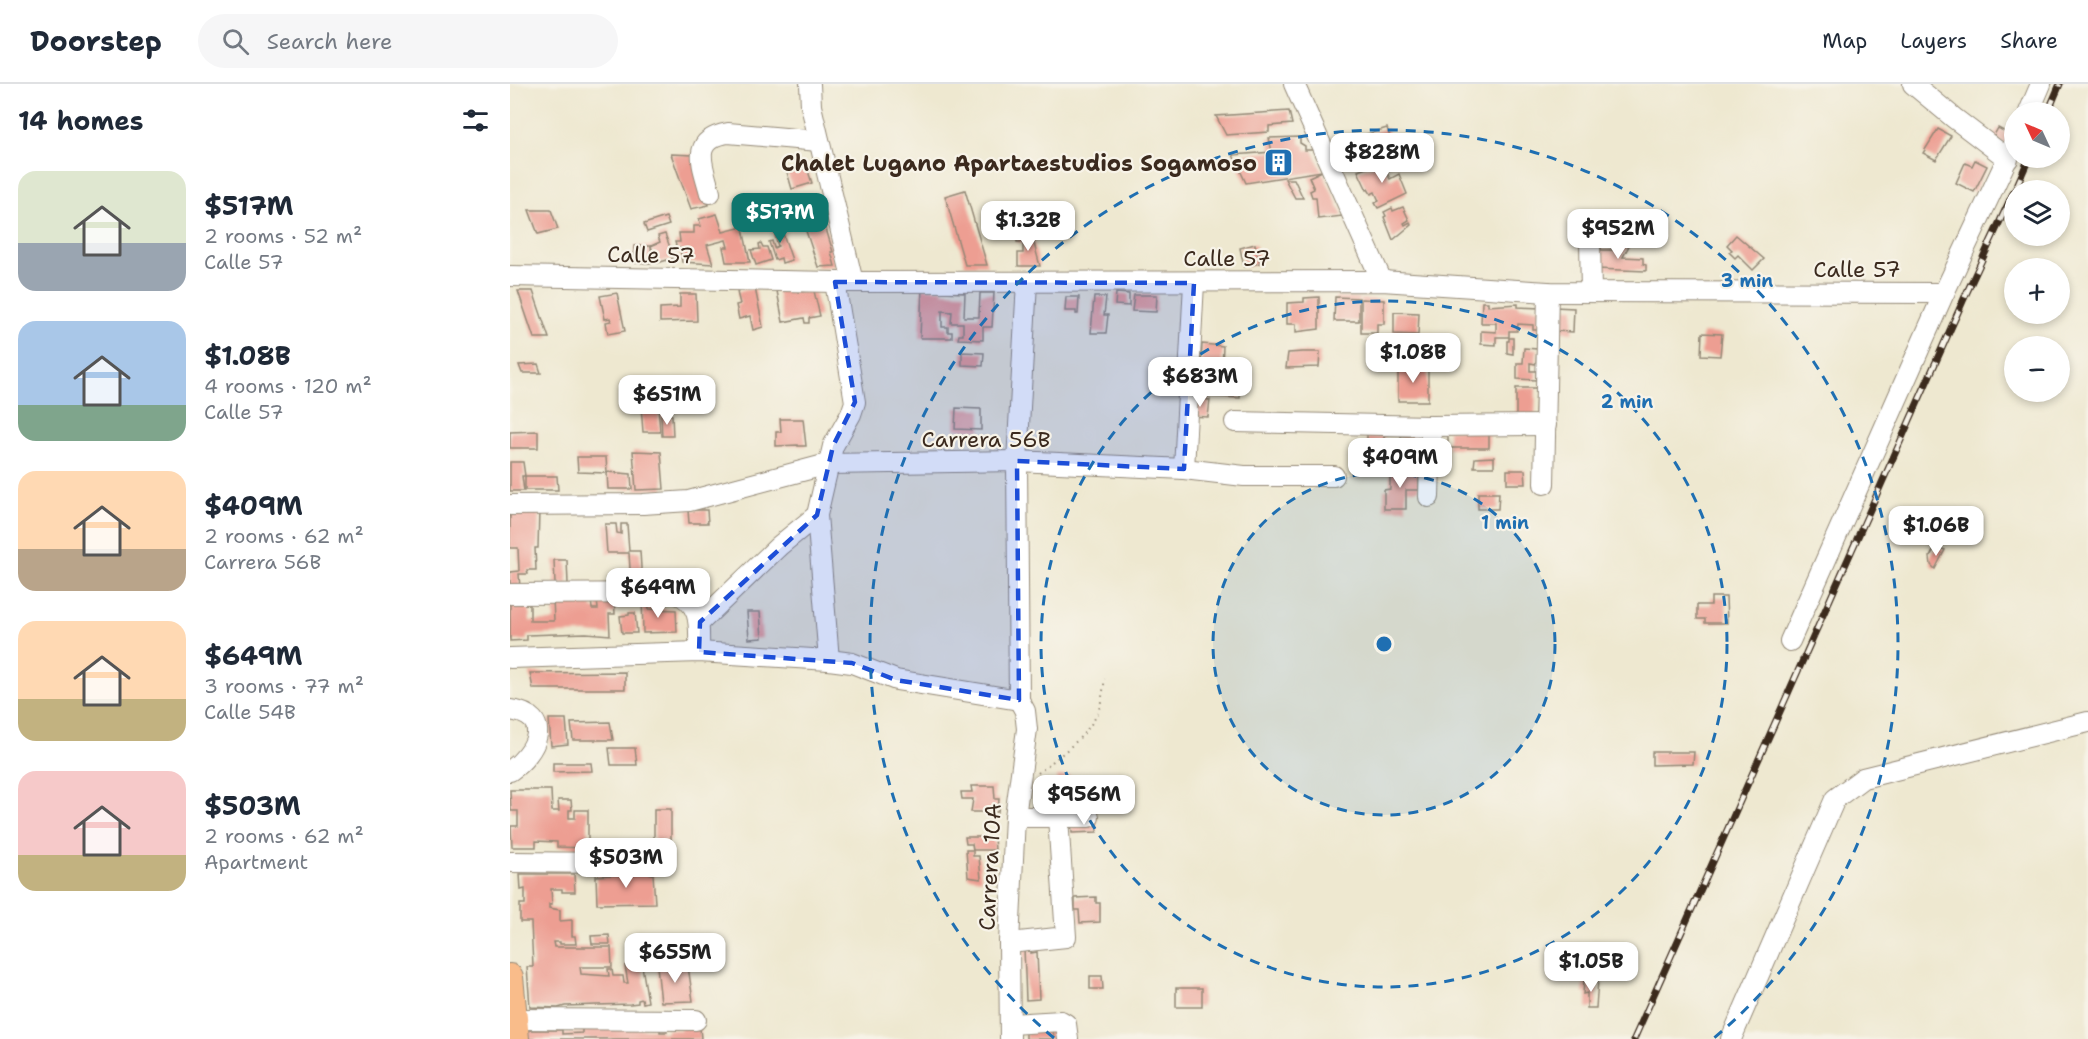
<!DOCTYPE html>
<html lang="en">
<head>
<meta charset="utf-8">
<style>
  :root { --surface:#fff; --page:#f6f6f7; --text:#1f2937; --muted:#747a83; --line:#e0e1e3; --accent:#0f766e }
  body { margin:0; font-family:"Shantell Sans",sans-serif; background:var(--page); color:var(--text); height:100vh; display:flex; flex-direction:column; font-size:22px; white-space:nowrap }
  * { box-sizing:border-box; margin:0 }
  p { font-size:20px; color:var(--muted) }
  .icon { flex:none; width:33px; height:33px; fill:none; stroke:currentColor; stroke-width:2; stroke-linecap:round; stroke-linejoin:round }
  .map { position:relative; flex:1; overflow:hidden }
  .panel { display:flex; flex-direction:column; background:var(--surface); width:510px }
  .panel>* { flex:none }
  .needle { width:39px; rotate:314deg }
  .buttons { position:absolute; left:1494px; top:18px; display:grid; gap:12px }
  .buttons a { display:grid; place-items:center; width:66px; height:66px; border-radius:50%; background:var(--surface); box-shadow:0 3px 9px #0003; font-size:30px }
  .price { position:absolute; translate:-50% -51px; padding:0 14px; border-radius:12px; background:#fff; color:#222; font-size:20px; line-height:39px; filter:drop-shadow(0 2px 3px #0008) }
  .price::after { content:''; position:absolute; left:50%; top:36px; width:18px; height:14px; margin-left:-9px; background:inherit; clip-path:polygon(0 0,100% 0,50% 100%) }
  .price.selected { background:var(--accent); color:#fff }
  ul { padding:0; list-style:none }
  li { display:flex; align-items:center; gap:18px; height:150px; padding:0 18px }
  li span { display:grid; place-items:center; flex:none; width:168px; height:120px; border-radius:18px; color:#555 }
  li>.icon { margin-inline-start:auto }
  span .icon { width:72px; height:72px; fill:#fffc; stroke-width:1 }
  li b { font-size:26px }
  h2 { display:flex; justify-content:space-between; align-items:center; height:72px; padding:0 18px; font-size:26px }
  header { display:flex; align-items:center; gap:36px; box-sizing:border-box; height:84px; padding:0 30px; background:var(--surface); border-bottom:2px solid var(--line) }
  header strong { font-size:28px }
  nav { display:flex; gap:33px; margin-inline-start:auto; font-size:21px }
  .search { width:420px; height:54px; background:var(--page); display:flex; align-items:center; gap:15px; box-sizing:border-box; padding:0 21px; border-radius:33px; color:var(--muted); font-size:22px }
  main { display:flex; flex:1; min-height:0 }
  .map>svg:first-child { display:block }
  .building { fill:#ed9e92 }
  .lines { fill:none; stroke-linecap:round; stroke-linejoin:round }
  .minor-casing { stroke:#948977; stroke-width:22 }
  .major-casing { stroke:#948977; stroke-width:28 }
  .path { stroke:#948977; stroke-width:2; stroke-dasharray:1.5 4.5; stroke-linecap:butt }
  .minor { stroke:#fff; stroke-width:20 }
  .major { stroke:#f9bc8a; stroke-width:26 }
  .rail-casing { stroke:#3b2a1e; stroke-width:7 }
  .rail { stroke:#f7f3e8; stroke-width:4.5; stroke-dasharray:14; stroke-linecap:butt }
  .marked { fill:#1d4ed8; fill-opacity:0.2; stroke:#1d4ed8; stroke-width:4.5; stroke-dasharray:12 8; stroke-linejoin:round }
  .ring { fill:none; stroke:#1f6fb2; stroke-width:3; stroke-dasharray:10 8 }
  .labels { text-anchor:middle; dominant-baseline:central; stroke-width:4.5; stroke-linejoin:round; paint-order:stroke }
  .poi-label { font-size:22px; font-weight:bold; fill:#3b2a1e; stroke:#f7f3e8; text-anchor:end }
  .street-label { font-size:22px; fill:#3b2a1e; stroke:#f7f3e8 }
  .centre { fill:#1f6fb2; stroke:#f7f3e8; stroke-width:3 }
  .ring-label { font-size:18px; text-anchor:middle; font-weight:bold; fill:#1f6fb2; stroke:#f7f3e8; stroke-width:4.5; stroke-linejoin:round; paint-order:stroke }
</style>
</head>
<body>
<header>
<strong>Doorstep</strong>
<div class="search"><svg class="icon" aria-label="search" viewBox="0 0 24 24"><circle cx="10" cy="10" r="6"/><path d="M15 15l6 6"/></svg>Search here</div>
<nav><a>Map</a><a>Layers</a><a>Share</a></nav>
</header>
<main>
<section class="panel">
<h2>14 homes<svg class="icon" aria-label="filters" viewBox="0 0 24 24"><path d="M4 7h16M4 17h16"/><circle cx="9" cy="7" r="2"/><circle cx="15" cy="17" r="2"/></svg></h2>
<ul>
<li><span style="background:linear-gradient(#dfe7d0 60%,#9aa5b1 0)"><svg class="icon" aria-label="home" viewBox="0 0 24 24"><path d="M3 11l9-7 9 7M6 9v11h12V9"/></svg></span><div><b>$517M</b><p>2 rooms · 52 m²</p><p>Calle 57</p></div></li>
<li><span style="background:linear-gradient(#a9c7e8 70%,#7fa58c 0)"><svg class="icon" aria-label="home" viewBox="0 0 24 24"><path d="M3 11l9-7 9 7M6 9v11h12V9"/></svg></span><div><b>$1.08B</b><p>4 rooms · 120 m²</p><p>Calle 57</p></div></li>
<li><span style="background:linear-gradient(#ffd9b3 65%,#b9a48a 0)"><svg class="icon" aria-label="home" viewBox="0 0 24 24"><path d="M3 11l9-7 9 7M6 9v11h12V9"/></svg></span><div><b>$409M</b><p>2 rooms · 62 m²</p><p>Carrera 56B</p></div></li>
<li><span style="background:linear-gradient(#ffd9b3 65%,#c2b280 0)"><svg class="icon" aria-label="home" viewBox="0 0 24 24"><path d="M3 11l9-7 9 7M6 9v11h12V9"/></svg></span><div><b>$649M</b><p>3 rooms · 77 m²</p><p>Calle 54B</p></div></li>
<li><span style="background:linear-gradient(#f6c9c9 70%,#c2b280 0)"><svg class="icon" aria-label="home" viewBox="0 0 24 24"><path d="M3 11l9-7 9 7M6 9v11h12V9"/></svg></span><div><b>$503M</b><p>2 rooms · 62 m²</p><p>Apartment</p></div></li>
</ul>
</section>
<div class="map">
<svg width="1578" height="955" viewBox="0 0 1578 955">
  <rect width="100%" height="100%" fill="#f7f3e8"/>
  <filter id="ink" filterUnits="userSpaceOnUse"><feTurbulence type="fractalNoise" baseFrequency=".0167" numOctaves="2"/><feDisplacementMap in="SourceGraphic" scale="12" xChannelSelector="R" yChannelSelector="G"/><feConvolveMatrix kernelMatrix="1 2 1 2 8 2 1 2 1" color-interpolation-filters="sRGB"/></filter>
  <filter id="wash" filterUnits="userSpaceOnUse"><feTurbulence type="fractalNoise" baseFrequency=".008" numOctaves="4" result="noise"/><feDisplacementMap in="SourceGraphic" scale="24" xChannelSelector="R" yChannelSelector="G"/><feGaussianBlur stdDeviation="1.35" result="paint"/><feColorMatrix in="noise" values="0 0 0 0 0 0 0 0 0 0 0 0 0 0 0 0 0 1.4 0 .05"/><feComposite in="paint" operator="in"/></filter>
  <g filter="url(#wash)">
    <rect width="100%" height="100%" fill="#eee8d0"/>
    <g id="blocks">
      <g class="building">
        <polygon points="779,27 782,40 759,42 759,48 716,51 706,32"/>
        <polygon points="877,44 886,72 872,78 870,72 882,68 880,64 868,68 867,64 853,68 848,53"/>
        <polygon points="1488,44 1503,52 1498,62 1483,53"/>
        <polygon points="1428,45 1441,52 1426,76 1413,69"/>
        <polygon points="790,53 790,59 795,62 795,66 803,66 812,87 736,99 723,71 762,68 759,54"/>
        <polygon points="161,70 183,71 199,121 181,125"/>
        <polygon points="1465,76 1477,82 1464,108 1446,99 1455,79 1462,82"/>
        <polygon points="872,78 880,95 889,90 897,110 868,124 865,119 869,117 865,108 861,110 858,105 857,106 848,87"/>
        <polygon points="297,84 302,99 282,105 277,88"/>
        <polygon points="812,87 833,132 808,135 806,113 802,113 800,107 804,105 799,93"/>
        <polygon points="775,95 784,95 793,114 785,114"/>
        <polygon points="455,106 477,181 455,181 435,112"/>
        <polygon points="307,115 323,168 321,168 325,182 308,183 287,120"/>
        <polygon points="893,123 899,136 894,139 895,141 900,138 901,141 883,156 874,133 876,132 874,128 882,124 883,127"/>
        <polygon points="19,126 41,126 48,145 28,150"/>
        <polygon points="207,130 213,148 229,144 229,141 232,140 240,178 216,178 213,163 218,163 216,156 197,161 203,180 172,178 170,164 167,165 165,158 170,158 169,149 184,149 184,142 191,142 189,135"/>
        <polygon points="156,133 159,141 137,148 134,140"/>
        <polygon points="268,135 282,176 272,179 271,174 265,176 259,158 262,157 264,164 268,162 261,137"/>
        <polygon points="155,150 164,174 147,179 141,162 142,179 125,179 124,162 141,162 150,158 148,152"/>
        <polygon points="1226,151 1254,175 1243,186 1228,171 1225,174 1219,168 1222,166 1217,161"/>
        <polygon points="507,152 522,152 530,182 508,182 508,169 513,169 513,158 507,158"/>
        <polygon points="251,159 253,163 257,163 261,176 246,181 241,166 250,165 249,160"/>
        <polygon points="1107,159 1120,160 1113,173 1133,174 1133,180 1136,181 1136,187 1086,185 1087,161 1091,161 1091,166 1107,166"/>
        <polygon points="745,160 750,179 734,183 730,164"/>
        <polygon points="287,203 288,208 304,207 310,232 299,234 299,239 295,239 294,234 273,238 267,207"/>
        <polygon points="245,204 253,243 243,246 240,232 229,235 226,221 230,220 227,208"/>
        <polygon points="412,204 433,205 433,208 455,209 454,233 469,233 470,209 484,209 482,243 473,243 473,256 448,255 449,251 453,251 453,239 441,239 442,228 432,227 432,243 438,243 438,248 442,248 442,254 410,254"/>
        <polygon points="8,207 23,207 39,254 24,254"/>
        <polygon points="107,209 115,247 98,250 96,238 101,237 100,234 95,235 90,212"/>
        <polygon points="606,209 619,210 619,222 605,221"/>
        <polygon points="170,210 186,210 187,237 150,238 150,224 170,223"/>
        <polygon points="624,211 647,211 646,228 622,227"/>
        <polygon points="556,213 569,213 568,230 566,230 566,227 555,227"/>
        <polygon points="584,213 596,213 594,231 598,231 596,249 581,249"/>
        <polygon points="809,213 809,245 786,248 786,240 777,240 777,219 794,218 794,214"/>
        <polygon points="825,213 849,214 849,237 824,237"/>
        <polygon points="851,215 874,216 874,240 867,240 867,249 851,249"/>
        <polygon points="972,218 978,218 978,222 1008,220 1008,223 1030,224 1029,246 1023,246 1023,241 1008,240 1007,247 999,247 999,253 986,253 986,261 971,260 971,247 986,248 986,239 971,239"/>
        <polygon points="1044,223 1064,224 1063,248 1043,247"/>
        <polygon points="884,228 909,229 908,251 884,250"/>
        <polygon points="1192,249 1212,250 1210,272 1191,271"/>
        <polygon points="999,254 1003,254 1003,270 997,269 997,257 999,257"/>
        <polygon points="692,260 713,262 712,283 691,282"/>
        <polygon points="1014,264 1027,265 1026,280 1020,279 1020,287 1026,287 1026,296 1007,295 1007,279 1013,279"/>
        <polygon points="452,268 474,269 473,282 452,281"/>
        <polygon points="793,268 810,268 809,283 776,284 778,269"/>
        <polygon points="28,280 31,289 12,289 9,281"/>
        <rect x="888" y="284" width="30" height="33"/>
        <polygon points="693,297 731,299 730,314 692,312"/>
        <polygon points="1006,304 1026,304 1025,336 1006,336"/>
        <polygon points="683,314 700,316 698,333 681,332"/>
        <polygon points="131,322 148,322 150,348 133,348"/>
        <polygon points="446,324 471,325 471,346 445,345"/>
        <polygon points="151,331 162,331 163,352 152,352"/>
        <polygon points="270,335 293,335 296,362 288,362 288,361 266,362 266,348 271,348"/>
        <polygon points="857,345 874,345 874,364 857,363"/>
        <polygon points="979,345 979,364 938,364 938,346"/>
        <polygon points="28,347 28,364 0,364 0,348"/>
        <rect x="891" y="352" width="17" height="21"/>
        <polygon points="123,367 151,368 154,405 126,406"/>
        <polygon points="67,373 96,373 97,388 121,390 122,405 98,405 97,389 68,388"/>
        <polygon points="984,373 984,383 964,383 965,374"/>
        <polygon points="0,378 13,378 15,392 12,392 14,407 0,407"/>
        <polygon points="997,386 1015,386 1016,400 997,400"/>
        <polygon points="880,388 909,389 909,406 896,406 896,425 874,425 874,406 880,405"/>
        <polygon points="15,392 47,392 48,406 15,406"/>
        <polygon points="968,409 989,409 988,425 968,425"/>
        <polygon points="0,426 29,426 28,464 25,464 26,486 17,486 18,490 9,490 10,504 0,504 0,488 9,487 8,464 0,464"/>
        <polygon points="178,426 197,426 198,439 179,439"/>
        <polygon points="95,440 106,440 107,449 111,450 111,440 117,440 119,467 130,467 132,500 121,500 119,469 97,469"/>
        <polygon points="1430,464 1435,466 1425,485 1421,481 1420,473 1423,467"/>
        <polygon points="44,476 57,476 58,500 45,500"/>
        <polygon points="43,513 81,515 82,525 88,525 87,516 104,513 105,530 99,530 100,551 76,549 17,551 17,556 0,557 0,519 20,520 20,537 44,537"/>
        <polygon points="132,513 138,513 139,525 166,526 167,548 133,549"/>
        <polygon points="1201,513 1216,513 1217,539 1195,539 1195,535 1187,535 1187,521 1201,521"/>
        <polygon points="237,528 250,528 252,554 239,555"/>
        <polygon points="119,529 125,529 127,549 112,549 110,532 119,531"/>
        <polygon points="115,588 115,605 23,605 20,589"/>
        <polygon points="39,635 56,635 58,660 41,662"/>
        <polygon points="100,638 103,656 63,656 61,639"/>
        <polygon points="99,664 125,664 127,681 101,681"/>
        <polygon points="1142,668 1184,668 1183,680 1142,681"/>
        <polygon points="43,679 81,679 82,687 43,688"/>
        <polygon points="547,692 560,692 561,724 548,724"/>
        <polygon points="461,702 484,702 485,715 489,715 488,728 461,728 463,715 452,715 451,708 462,708"/>
        <polygon points="0,706 41,706 42,727 49,727 48,716 61,716 62,726 59,726 59,734 65,734 65,726 78,726 78,764 47,763 47,758 26,757 26,763 2,763 1,742 8,742 8,727 1,727"/>
        <rect x="144" y="725" width="17" height="32"/>
        <polygon points="587,735 587,748 562,749 561,736"/>
        <polygon points="455,753 484,753 485,766 463,766 463,772 469,772 471,795 458,793 456,766 463,766 462,760 456,760"/>
        <polygon points="137,789 143,790 145,819 87,820 86,792"/>
        <polygon points="10,790 64,790 65,808 52,808 52,805 41,805 42,820 39,820 39,824 50,826 50,837 62,836 62,852 65,852 66,860 50,860 50,858 43,858 44,863 101,863 102,883 70,883 71,890 99,892 98,885 102,885 103,892 113,892 114,899 118,899 115,882 132,882 138,918 133,919 132,915 128,916 128,919 120,920 55,922 48,924 20,923 17,883 23,883 21,838 10,838 10,820 15,820 15,805 11,806"/>
        <polygon points="586,813 586,819 590,819 590,838 570,839 569,826 565,826 565,814"/>
        <polygon points="99,851 100,860 82,860 81,852"/>
        <polygon points="514,864 521,864 521,869 527,868 529,915 516,916"/>
        <polygon points="147,882 178,882 183,917 151,918"/>
        <polygon points="580,892 592,892 593,905 580,905"/>
        <polygon points="1083,896 1088,896 1086,924 1077,924 1077,909 1073,910 1074,897"/>
        <rect x="666" y="904" width="26" height="19"/>
        <polygon points="170,943 190,943 191,955 13,955 13,946 52,946 52,950 72,949 72,944 150,945 150,948 157,948 157,945 170,946"/>
        <polygon points="543,944 544,955 516,955 516,945"/>
      </g>
    </g>
  </g>
  <g filter="url(#ink)">
    <use href="#blocks" fill-opacity="0" stroke="#948977" stroke-width="1.5"/>
    <g class="lines">
      <defs>
        <g id="minor">
          <polyline points="300,0 301,22 343,198"/>
          <polyline points="784,0 872,197"/>
          <polyline points="1403,0 1444,34 1498,75"/>
          <polyline points="1519,28 1531,0"/>
          <path d="M 200,109 C 193,81 179,56 218,49 L 309,57"/>
          <polyline points="1080,156 1081,208"/>
          <polyline points="0,192 325,198 872,197 1038,208 1434,209"/>
          <polyline points="725,338 921,342 1036,341"/>
          <polyline points="674,385 684,199"/>
          <polyline points="1034,400 1038,208"/>
          <polyline points="919,413 921,342"/>
          <polyline points="0,421 133,420 179,417 318,380 507,377 674,385 734,392 824,392"/>
          <path d="M 0,510 L 165,509 C 193,519 189,543 189,568"/>
          <polyline points="190,538 269,462 307,431"/>
          <polyline points="1280,557 1434,209 1504,60"/>
          <polyline points="0,574 189,568 319,576 342,579 386,596 509,616"/>
          <polyline points="319,576 307,431 323,362 341,330 345,318 325,198"/>
          <path d="M 0,626 C 45,632 26,669 0,687"/>
          <polyline points="505,733 579,733"/>
          <polyline points="0,778 100,779"/>
          <polyline points="499,859 556,853 548,733"/>
          <polyline points="4,935 186,936"/>
          <polyline points="501,940 551,937 556,940 558,955"/>
          <polyline points="500,955 499,859 505,733 517,645 515,627 509,616 507,377 517,198"/>
          <polyline points="1221,955 1325,715 1353,694 1578,638"/>
        </g>
        <polyline id="major" points="0,893 6,955"/>
      </defs>
      <use href="#minor" class="minor-casing"/>
      <use href="#major" class="major-casing"/>
      <path class="path" d="M 528,689 C 549,672 577,653 588,628 C 592,617 593,606 595,595"/>
      <use href="#minor" class="minor"/>
      <use href="#major" class="major"/>
      <defs>
        <g id="rail">
          <polyline points="1538,28 1550,0"/>
          <polyline points="1505,106 1519,74"/>
          <polyline points="1124,955 1457,208 1504,107"/>
        </g>
      </defs>
      <use href="#rail" class="rail-casing"/>
      <use href="#rail" class="rail"/>
    </g>
  </g>
  <path class="marked" d="M 325,198 L 684,199 L 674,385 L 507,377 L 509,616 L 386,596 L 342,579 L 189,568 L 190,538 L 307,431 L 323,362 L 345,318 Z"/>
  <circle cx="874" cy="560" r="171" fill="#1f6fb2" fill-opacity=".12"/>
  <g class="ring">
    <circle cx="874" cy="560" r="171"/>
    <circle cx="874" cy="560" r="343"/>
    <path d="M544 954A514 514 0 1 1 1204 954"/>
  </g>
  <defs>
    <symbol id="building-square" viewBox="-11 -11 22 22"><rect x="-9" y="-9" width="18" height="18" rx="4" fill="#1f6fb2" stroke="#f7f3e8"/><path d="M-4-6H4V6H1V3H-1V6H-4ZM-2.5-4.3h1.7v1.8h-1.7ZM.8-4.3h1.7v1.8H.8ZM-2.5-1h1.7V.8h-1.7ZM.8-1h1.7V.8H.8Z" fill="#fff"/></symbol>
  </defs>
  <g fill-rule="evenodd">
    <use href="#building-square" x="752" y="62" width="33" height="33"/>
  </g>
  <g class="labels">
    <g class="poi-label">
      <text x="747" y="79">Chalet Lugano Apartaestudios Sogamoso</text>
    </g>
    <g class="street-label">
      <text transform="translate(141 171) rotate(1)">Calle 57</text>
      <text x="717" y="174">Calle 57</text>
      <text x="1347" y="185">Calle 57</text>
      <text x="476" y="355">Carrera 56B</text>
      <text transform="translate(480 783) rotate(-87)">Carrera 10A</text>
    </g>
  </g>
  <circle cx="874" cy="560" r="9" class="centre"/>
  <g class="ring-label">
    <text x="1237" y="203">3 min</text>
    <text x="1117" y="324">2 min</text>
    <text x="995" y="445">1 min</text>
  </g>
</svg>
<div class="buttons">
<a><svg class="needle" viewBox="-14 -14 28 28"><path d="M0-13l5 13h-10z" fill="#e53935"/><path d="M0 13l5-13h-10z" fill="#747a83"/></svg></a>
<a><svg class="icon" aria-label="layers" viewBox="0 0 24 24"><path d="M12 4l9 5-9 5-9-5zM3 14l9 5 9-5"/></svg></a>
<a>+</a>
<a>−</a>
</div>
<b class="price" style="left:872px;top:100px">$828M</b>
<b class="price selected" style="left:270px;top:160px">$517M</b>
<b class="price" style="left:518px;top:168px">$1.32B</b>
<b class="price" style="left:1108px;top:176px">$952M</b>
<b class="price" style="left:903px;top:300px">$1.08B</b>
<b class="price" style="left:690px;top:324px">$683M</b>
<b class="price" style="left:157px;top:342px">$651M</b>
<b class="price" style="left:890px;top:405px">$409M</b>
<b class="price" style="left:1426px;top:473px">$1.06B</b>
<b class="price" style="left:148px;top:535px">$649M</b>
<b class="price" style="left:574px;top:742px">$956M</b>
<b class="price" style="left:116px;top:805px">$503M</b>
<b class="price" style="left:165px;top:900px">$655M</b>
<b class="price" style="left:1081px;top:909px">$1.05B</b>
</div>
</main>
</body>
</html>
